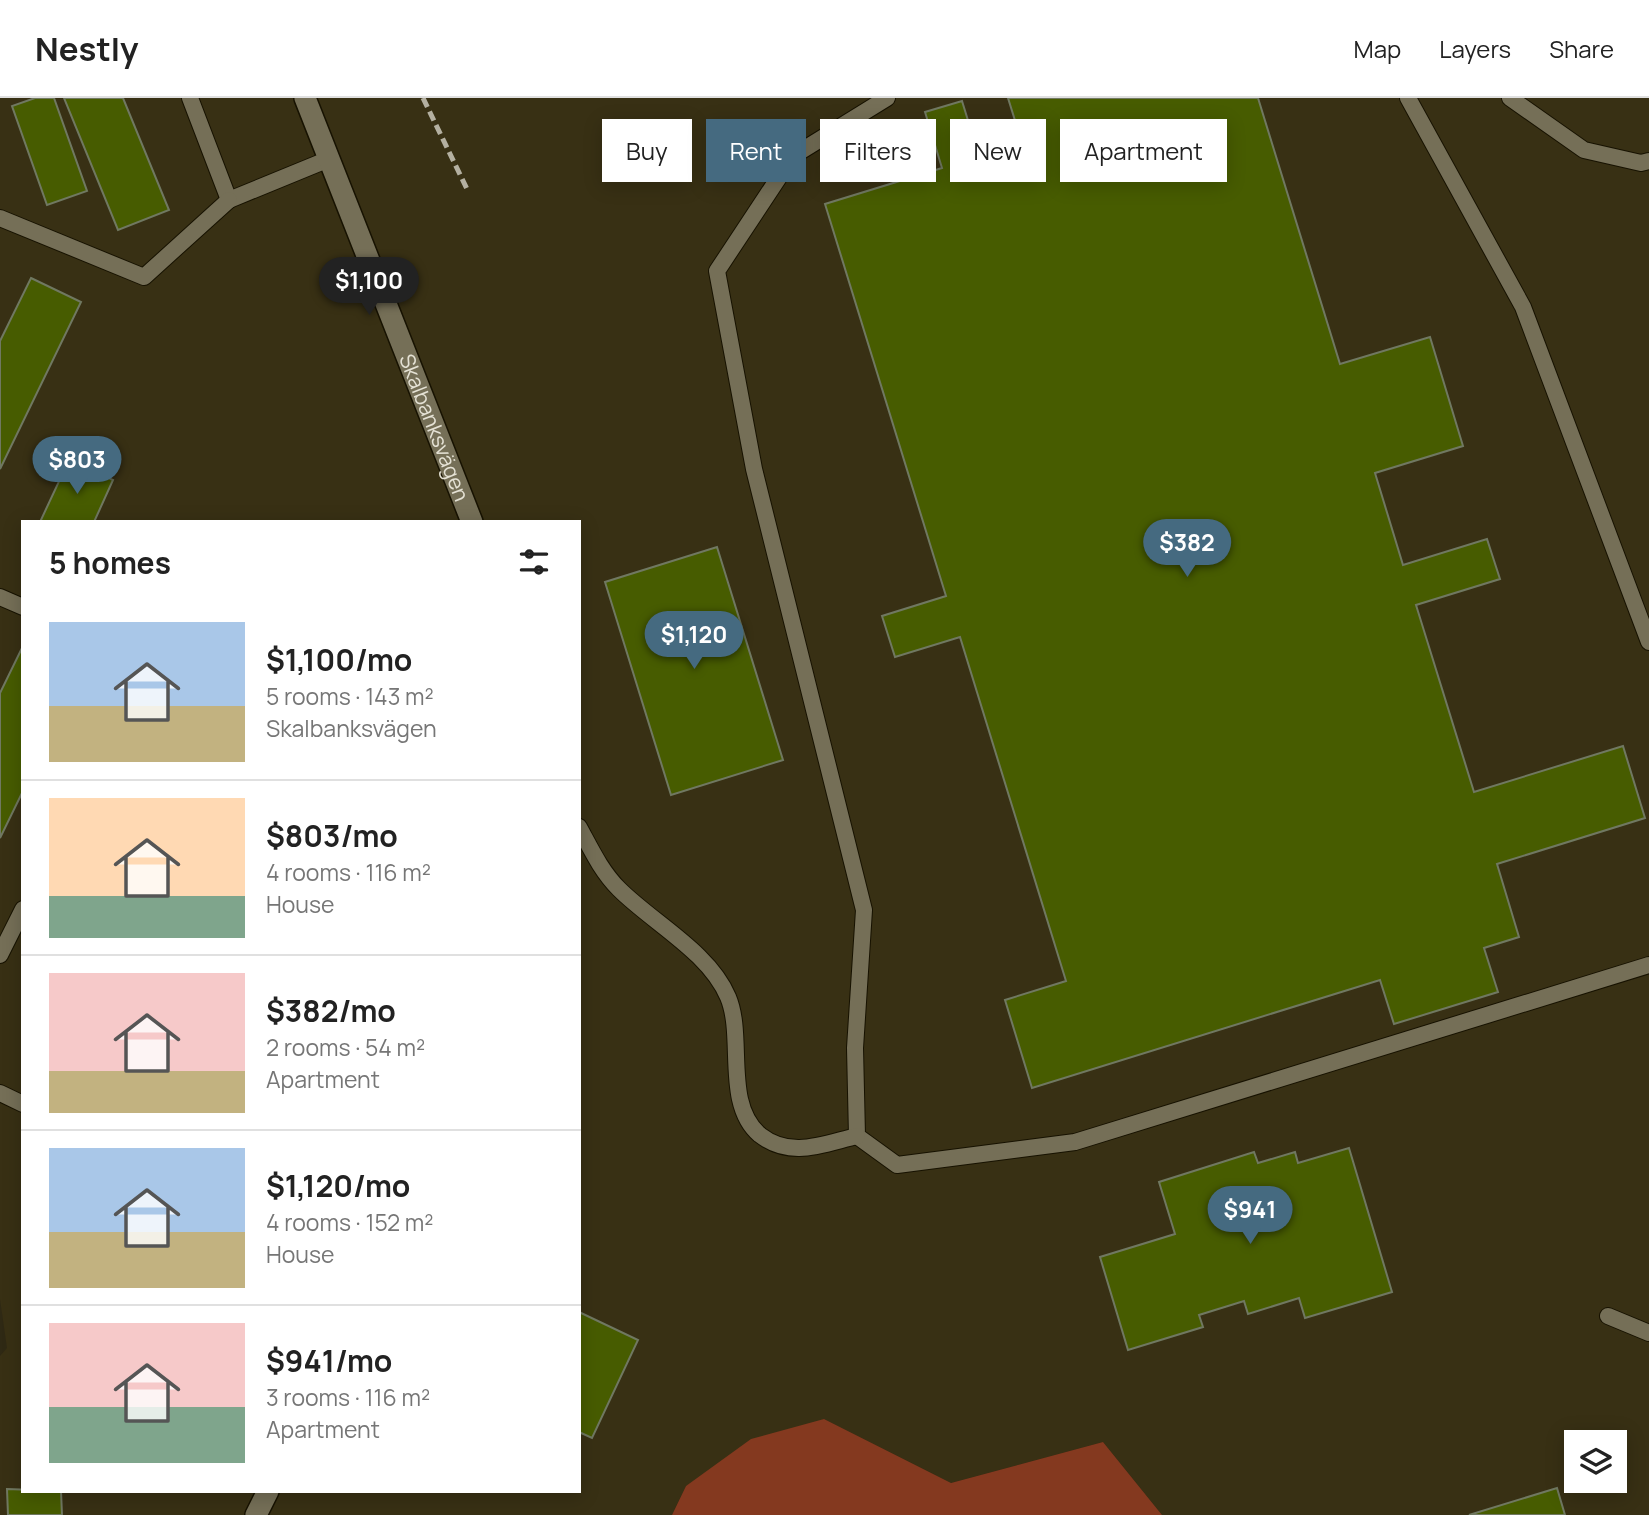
<!DOCTYPE html>
<html lang="en">
<head>
<meta charset="utf-8">
<style>
  :root { --surface:#fff; --page:#f2f2f2; --text:#222; --muted:#767676; --line:#e0e0e0; --accent:#456a80 }
  body { margin:0; font-family:Manrope,sans-serif; background:var(--page); color:var(--text); height:100vh; display:flex; flex-direction:column; font-size:26px; white-space:nowrap }
  * { box-sizing:border-box; margin:0 }
  p { font-size:23px; color:var(--muted) }
  .icon { flex:none; width:38px; height:38px; fill:none; stroke:currentColor; stroke-width:2; stroke-linecap:round; stroke-linejoin:round }
  .map { position:relative; flex:1; overflow:hidden }
  .panel { position:absolute; left:21px; top:422px; width:560px; height:973px; display:flex; flex-direction:column; background:var(--surface); border-radius:0px; box-shadow:0 4px 18px #0003 }
  .panel>* { flex:none }
  .guide { position:absolute; left:602px; top:21px; width:665px; height:63px; display:flex; gap:14px }
  .tools { position:absolute; left:1564px; top:1332px; display:grid; gap:14px }
  .tools a { display:grid; place-items:center; width:63px; height:63px; border-radius:0px; background:var(--surface); box-shadow:0 4px 18px #0003; font-size:35px }
  .price { position:absolute; translate:-50% -60px; padding:0 16px; border-radius:24px; background:var(--accent); color:#fff; font-size:23px; line-height:46px; filter:drop-shadow(0 2px 4px #0008) }
  .price::after { content:''; position:absolute; left:50%; top:42px; width:21px; height:16px; margin-left:-10px; background:inherit; clip-path:polygon(0 0,100% 0,50% 100%) }
  .price.active { background:#222; color:#fff }
  ul { padding:0; list-style:none }
  li { display:flex; align-items:center; gap:21px; height:175px; padding:0 28px }
  li+li { border-top:2px solid var(--line) }
  li span { display:grid; place-items:center; flex:none; width:196px; height:140px; border-radius:0px; color:#555 }
  li>.icon { margin-inline-start:auto }
  span .icon { width:84px; height:84px; fill:#fffc; stroke-width:1 }
  li b { font-size:30px }
  h2 { display:flex; justify-content:space-between; align-items:center; height:84px; padding:0 28px; font-size:30px }
  .chip { padding:0 24px; border-radius:0px; background:var(--surface); box-shadow:0 4px 18px #0003; font-size:24px; line-height:63px }
  .chip.active { background:var(--accent); color:#fff }
  header { display:flex; align-items:center; gap:42px; box-sizing:border-box; height:98px; padding:0 35px; background:var(--surface); border-bottom:2px solid var(--line) }
  header strong { font-size:33px }
  nav { display:flex; gap:38px; margin-inline-start:auto; font-size:24px }
  .map>svg:first-child { display:block }
  .built { fill:#383014; fill-rule:evenodd }
  .forest { fill:#84391f }
  .building { fill:#475c00; stroke:#707861; stroke-width:2 }
  .lines { fill:none; stroke-linecap:round; stroke-linejoin:round }
  .lane-casing { stroke:#171201; stroke-width:18 }
  .street-casing { stroke:#171201; stroke-width:24 }
  .lane { stroke:#756f57; stroke-width:16 }
  .street { stroke:#756f57; stroke-width:21 }
  .rail { stroke:#b4b0a1; stroke-width:5; stroke-dasharray:10 5; stroke-linecap:butt }
  .labels { text-anchor:middle; dominant-baseline:central; stroke-width:5; stroke-linejoin:round; paint-order:stroke }
  .street-label { font-size:21px; fill:#e5e2d5; stroke:#2f2914 }
</style>
</head>
<body>
<header>
<strong>Nestly</strong>
<nav><a>Map</a><a>Layers</a><a>Share</a></nav>
</header>
<div class="map">
<svg width="1649" height="1417" viewBox="0 0 1649 1417">
  <rect width="100%" height="100%" fill="#2f2914"/>
  <path class="built" d="M 0,0 L 1649,0 L 1649,1417 L 1162,1417 L 1103,1344 L 951,1385 L 824,1321 L 686,1388 L 672,1417 L 0,1417 L 0,1258 L 7,1250 L 0,1201 ZM 23,424 L 579,424 L 579,1393 L 23,1393 ZM 1577,1344 L 1615,1344 L 1615,1382 L 1577,1382 Z"/>
  <polygon class="forest" points="824,1321 951,1385 1103,1344 1162,1417 672,1417 686,1388 751,1341"/>
  <g class="building">
    <polygon points="35,0 54,0 87,93 47,107 12,8"/>
    <polygon points="64,0 123,0 169,112 118,132"/>
    <polygon points="1008,0 1258,0 1340,266 1430,239 1463,348 1375,375 1403,467 1487,441 1500,481 1416,507 1474,694 1623,648 1645,720 1497,766 1519,839 1484,850 1498,894 1394,926 1380,882 1032,990 1005,902 1066,883 960,539 895,559 882,518 946,498 825,106 942,70 925,14 962,3 979,58 1022,45"/>
    <polygon points="31,180 81,204 0,371 0,243"/>
    <polygon points="69,362 113,382 94,424 40,424"/>
    <polygon points="717,449 783,662 671,697 605,484"/>
    <polygon points="23,548 23,693 0,740 0,595"/>
    <polygon points="1349,1050 1392,1194 1305,1220 1299,1200 1248,1216 1244,1203 1199,1217 1203,1229 1128,1252 1100,1159 1175,1136 1159,1084 1254,1054 1258,1065 1295,1054 1298,1065"/>
    <polygon points="579,1214 638,1242 592,1340 579,1334"/>
    <polygon points="1557,1390 1565,1417 1469,1417"/>
    <polygon points="7,1391 61,1393 62,1417 8,1417"/>
  </g>
  <g class="lines">
    <defs>
      <g id="lane">
        <polyline points="190,0 229,102 329,61"/>
        <polyline points="887,0 793,58 717,173 754,371 864,812 855,950 857,1038 897,1067 1075,1044 1649,867"/>
        <polyline points="1408,0 1523,209 1649,544"/>
        <polyline points="1510,0 1584,52 1641,65 1649,63"/>
        <polyline points="0,120 144,179 229,102"/>
        <polyline points="0,499 23,509"/>
        <path d="M 579,729 C 591,751 601,773 619,791 C 653,825 709,854 728,899 C 745,939 723,1006 760,1037 C 791,1061 823,1046 857,1038"/>
        <polyline points="0,857 23,811"/>
        <polyline points="0,995 23,1006"/>
        <polyline points="1608,1218 1649,1235"/>
      </g>
      <g id="street">
        <path id="s1" d="M 305,0 L 472,424"/>
        <polyline points="256,1417 268,1393"/>
      </g>
    </defs>
    <use href="#lane" class="lane-casing"/>
    <use href="#street" class="street-casing"/>
    <use href="#lane" class="lane"/>
    <use href="#street" class="street"/>
    <polyline class="rail" points="423,0 467,91"/>
  </g>
  <g class="labels">
    <g class="street-label">
      <text stroke="none"><textPath href="#s1" startOffset="354">Skalbanksvägen</textPath></text>
    </g>
  </g>
</svg>
<div class="tools">
<a><svg class="icon" aria-label="layers" viewBox="0 0 24 24"><path d="M12 4l9 5-9 5-9-5zM3 14l9 5 9-5"/></svg></a>
</div>
<b class="price active" style="left:369px;top:219px">$1,100</b>
<b class="price" style="left:77px;top:398px">$803</b>
<b class="price" style="left:1187px;top:481px">$382</b>
<b class="price" style="left:694px;top:573px">$1,120</b>
<b class="price" style="left:1250px;top:1148px">$941</b>
<div class="guide">
<a class="chip">Buy</a>
<a class="chip active">Rent</a>
<a class="chip">Filters</a>
<a class="chip">New</a>
<a class="chip">Apartment</a>
</div>
<section class="panel">
<h2>5 homes<svg class="icon" aria-label="filters" viewBox="0 0 24 24"><path d="M4 7h16M4 17h16"/><circle cx="9" cy="7" r="2"/><circle cx="15" cy="17" r="2"/></svg></h2>
<ul>
<li><span style="background:linear-gradient(#a9c7e8 60%,#c2b280 0)"><svg class="icon" aria-label="home" viewBox="0 0 24 24"><path d="M3 11l9-7 9 7M6 9v11h12V9"/></svg></span><div><b>$1,100/mo</b><p>5 rooms · 143 m²</p><p>Skalbanksvägen</p></div></li>
<li><span style="background:linear-gradient(#ffd9b3 70%,#7fa58c 0)"><svg class="icon" aria-label="home" viewBox="0 0 24 24"><path d="M3 11l9-7 9 7M6 9v11h12V9"/></svg></span><div><b>$803/mo</b><p>4 rooms · 116 m²</p><p>House</p></div></li>
<li><span style="background:linear-gradient(#f6c9c9 70%,#c2b280 0)"><svg class="icon" aria-label="home" viewBox="0 0 24 24"><path d="M3 11l9-7 9 7M6 9v11h12V9"/></svg></span><div><b>$382/mo</b><p>2 rooms · 54 m²</p><p>Apartment</p></div></li>
<li><span style="background:linear-gradient(#a9c7e8 60%,#c2b280 0)"><svg class="icon" aria-label="home" viewBox="0 0 24 24"><path d="M3 11l9-7 9 7M6 9v11h12V9"/></svg></span><div><b>$1,120/mo</b><p>4 rooms · 152 m²</p><p>House</p></div></li>
<li><span style="background:linear-gradient(#f6c9c9 60%,#7fa58c 0)"><svg class="icon" aria-label="home" viewBox="0 0 24 24"><path d="M3 11l9-7 9 7M6 9v11h12V9"/></svg></span><div><b>$941/mo</b><p>3 rooms · 116 m²</p><p>Apartment</p></div></li>
</ul>
</section>
</div>
</body>
</html>
